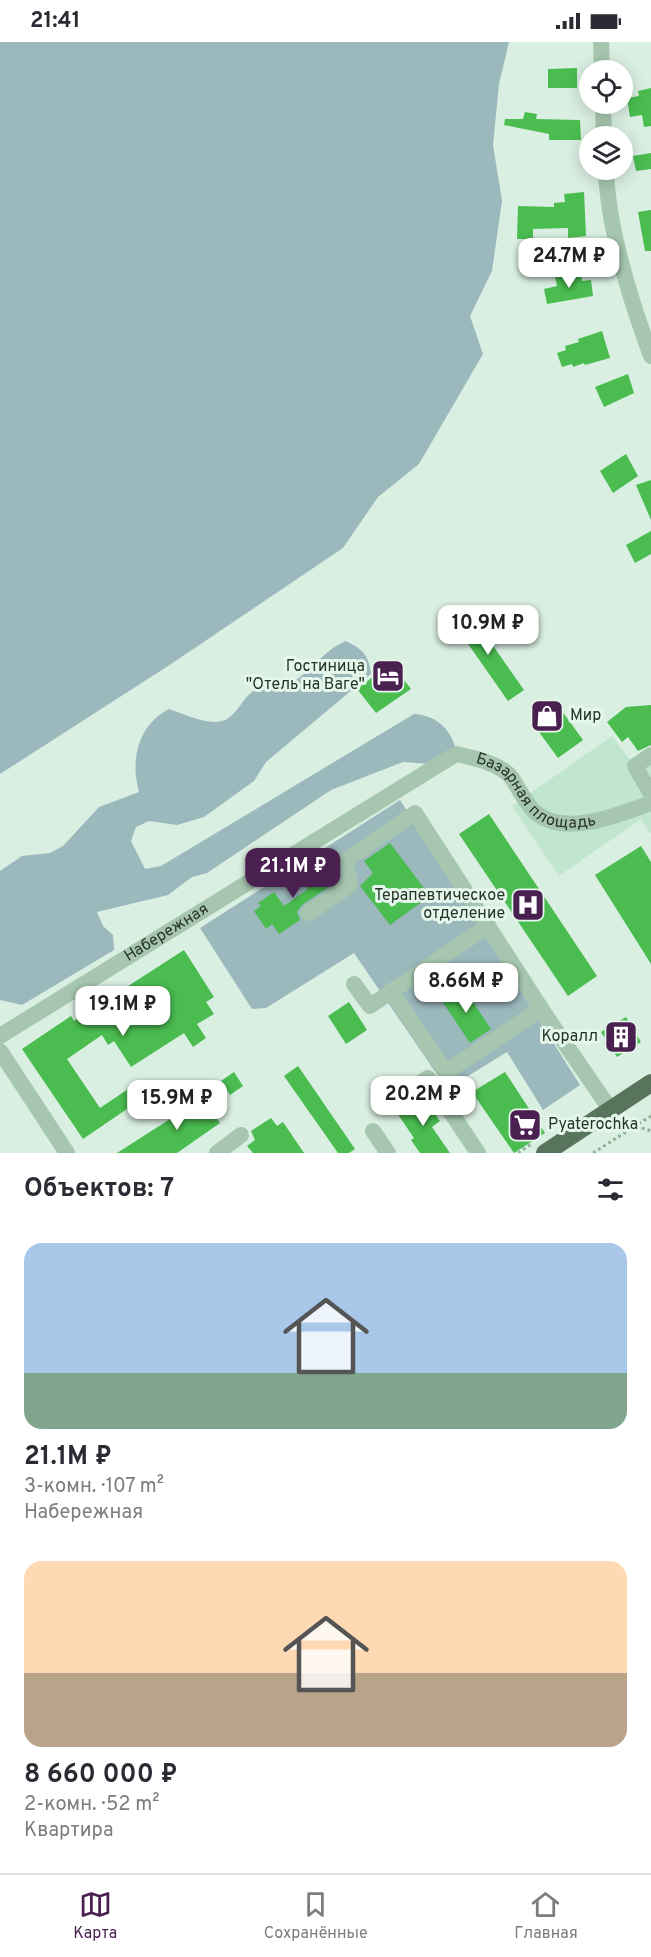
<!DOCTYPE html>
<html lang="ru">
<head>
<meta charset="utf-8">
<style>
  :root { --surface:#fff; --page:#f2f2f3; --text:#2b2b33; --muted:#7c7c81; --line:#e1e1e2; --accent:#4a2051 }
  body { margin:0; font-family:Overpass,sans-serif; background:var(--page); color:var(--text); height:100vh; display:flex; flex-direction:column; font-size:22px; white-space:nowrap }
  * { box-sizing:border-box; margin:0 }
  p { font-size:20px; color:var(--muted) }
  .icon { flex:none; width:33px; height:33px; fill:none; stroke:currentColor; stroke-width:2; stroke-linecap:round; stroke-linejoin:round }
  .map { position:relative; height:1111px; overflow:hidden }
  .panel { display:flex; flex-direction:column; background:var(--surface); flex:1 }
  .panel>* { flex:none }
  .controls { position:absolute; left:579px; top:18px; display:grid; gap:12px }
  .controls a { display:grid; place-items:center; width:54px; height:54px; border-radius:50%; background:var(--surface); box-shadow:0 3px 15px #0003; font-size:30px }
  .price { position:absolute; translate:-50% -51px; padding:0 14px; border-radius:12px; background:#fff; color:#222; font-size:20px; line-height:39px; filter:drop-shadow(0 2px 3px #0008) }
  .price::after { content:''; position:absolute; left:50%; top:36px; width:18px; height:14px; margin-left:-9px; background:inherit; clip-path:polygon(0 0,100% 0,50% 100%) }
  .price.on { background:var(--accent); color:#fff }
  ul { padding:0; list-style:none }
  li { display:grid; align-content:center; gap:12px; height:318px; padding:0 24px }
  li span { display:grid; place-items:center; height:186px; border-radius:18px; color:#555 }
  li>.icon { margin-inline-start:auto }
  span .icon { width:108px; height:108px; fill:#fffc; stroke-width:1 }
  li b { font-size:26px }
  h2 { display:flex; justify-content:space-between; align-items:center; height:72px; padding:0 24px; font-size:26px }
  .status { display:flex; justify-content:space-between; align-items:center; height:42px; padding:0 30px; background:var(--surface); direction:ltr }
  .status svg { height:16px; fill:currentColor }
  .tab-bar { display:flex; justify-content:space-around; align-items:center; height:84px; border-top:2px solid var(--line); background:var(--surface); font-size:16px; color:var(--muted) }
  .tab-bar a { display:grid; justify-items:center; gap:3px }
  .tab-bar .on { color:var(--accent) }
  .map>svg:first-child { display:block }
  .green { fill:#9bb8bd }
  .plaza { fill:#c1e6cf }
  .building { fill:#4abc50 }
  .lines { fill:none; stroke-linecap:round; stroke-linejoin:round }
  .path { stroke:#91b199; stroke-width:3; stroke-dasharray:3 3; stroke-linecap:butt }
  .minor { stroke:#a6c6af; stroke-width:16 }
  .major { stroke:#59745d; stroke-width:18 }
  .labels { text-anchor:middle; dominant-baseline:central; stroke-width:6; stroke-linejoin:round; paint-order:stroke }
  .poi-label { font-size:16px; fill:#273328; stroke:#e5f7eb; text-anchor:end }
  .street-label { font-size:16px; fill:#273328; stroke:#e5f7eb }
</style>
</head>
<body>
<div class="status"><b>21:41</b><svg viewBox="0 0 49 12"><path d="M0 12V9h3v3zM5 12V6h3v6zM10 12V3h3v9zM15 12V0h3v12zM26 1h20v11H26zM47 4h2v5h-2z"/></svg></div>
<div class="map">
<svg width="651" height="1111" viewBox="0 0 651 1111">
  <rect width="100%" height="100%" fill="#d9efe1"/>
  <g class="green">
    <polygon points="0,0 509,0 499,42 493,103 502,159 492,229 470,274 483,312 419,422 378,455 343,506 168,624 0,732"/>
    <path d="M 346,599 C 362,607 369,613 371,632 L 266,720 L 254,739 L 204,775 L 177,783 L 149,779 L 136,785 L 131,799 L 145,827 L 161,824 L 414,672 C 434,673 449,685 455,704 L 445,716 L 431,722 L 403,720 L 331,748 L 207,831 L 192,835 L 168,853 L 97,870 L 103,884 L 113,893 L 114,908 L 22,963 L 0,958 L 0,829 L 22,814 L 50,811 L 63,804 L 99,765 L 139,750 C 130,718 138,683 169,667 C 185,672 211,686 227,677 C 237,671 243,657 252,650 C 263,640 279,647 291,641 C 312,630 323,608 346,599 Z"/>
    <polygon points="400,758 580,1043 543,1068 507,1010 447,1047 354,911 266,966 252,967 200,886"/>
  </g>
  <polygon class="plaza" points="612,694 633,722 651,709 651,792 641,777 559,834 512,764"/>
  <g class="building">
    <polygon points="577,26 577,46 548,46 548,27"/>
    <polygon points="651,46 651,84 644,85 642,73 630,75 627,56 639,54 638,49"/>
    <polygon points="525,70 537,72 536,77 580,78 581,98 549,98 549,92 504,83 505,77 523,77"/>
    <polygon points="651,111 651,127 636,129 633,114"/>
    <polygon points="584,150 586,194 568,196 568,186 533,187 533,197 517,197 518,164 554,165 554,161 565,160 564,152"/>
    <polygon points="651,168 651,209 645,209 638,170"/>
    <polygon points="581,232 582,239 591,238 593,254 547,262 544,247 557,244 555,235"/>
    <polygon points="602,289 610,316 585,323 584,321 573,325 572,322 562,325 557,311 566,308 565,304 579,300 578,297"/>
    <polygon points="628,332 634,351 604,365 595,345"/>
    <polygon points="626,412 638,434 613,451 600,429"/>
    <polygon points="651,438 651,478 636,443"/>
    <polygon points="651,489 651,512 635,521 626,503"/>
    <polygon points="468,568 524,648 508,659 452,579"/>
    <polygon points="391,621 411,647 376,671 357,647"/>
    <polygon points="556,661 583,698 558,716 531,679"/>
    <polygon points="651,663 651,703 638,709 628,695 622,700 607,680 626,665"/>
    <polygon points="489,772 597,934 568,954 459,792"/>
    <polygon points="390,801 430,854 390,883 360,844 373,831 364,819"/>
    <polygon points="641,804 651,820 651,922 595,833"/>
    <polygon points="313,816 333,842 302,863 297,870 300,878 279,892 272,882 266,887 254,869 261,864 258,861 274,850 284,864 308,847 295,830"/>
    <polygon points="184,908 214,955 206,960 214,972 197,982 206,996 193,1005 184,991 131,1025 114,999 108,1003 102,993 67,1017 100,1066 137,1041 146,1054 83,1097 22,1007 71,974 74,979"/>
    <polygon points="461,942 491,987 470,1001 440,956"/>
    <polygon points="349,960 367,988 346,1002 328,974"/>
    <polygon points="626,975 641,1000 617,1015 601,990"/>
    <polygon points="298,1024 355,1107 349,1111 338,1111 284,1034"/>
    <polygon points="234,1030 243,1044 230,1053 221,1039"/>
    <polygon points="505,1030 545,1091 514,1111 472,1050"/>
    <polygon points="422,1054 440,1079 432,1085 450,1111 420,1111 411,1098 414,1096 397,1071"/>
    <polygon points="203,1056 220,1081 177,1111 117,1111"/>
    <polygon points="271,1076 277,1084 283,1080 304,1111 253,1111 247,1104 255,1098 251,1089"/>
  </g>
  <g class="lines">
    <g class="path">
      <polyline points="636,1084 651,1089"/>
      <polyline points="518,1111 531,1102"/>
      <polyline points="593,1111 651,1074"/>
    </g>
    <g class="minor">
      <polyline points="601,0 602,28"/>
      <polyline points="603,62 604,94"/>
      <path d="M 606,128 C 608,188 630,257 651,314"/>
      <polyline points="651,713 635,724 651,752"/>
      <polyline points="308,871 350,843 346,818 415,771 548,977 610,1067"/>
      <polyline points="354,942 370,964 488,884"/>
      <polyline points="391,949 446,1030 541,967"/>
      <path id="s1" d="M 0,994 L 456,712 C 474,716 499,721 511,735 C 519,746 525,761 535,770 C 564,796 620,772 651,761"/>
      <polyline points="0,1009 67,1111"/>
      <polyline points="398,1056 428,1036 478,1111"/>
      <polyline points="373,1089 388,1111"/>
      <polyline points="217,1111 241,1093"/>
    </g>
    <polyline class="major" points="545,1111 651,1041"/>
  </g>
  <defs>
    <symbol id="hotel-square" viewBox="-11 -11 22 22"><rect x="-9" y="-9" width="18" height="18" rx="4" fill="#4a2051" stroke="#e5f7eb"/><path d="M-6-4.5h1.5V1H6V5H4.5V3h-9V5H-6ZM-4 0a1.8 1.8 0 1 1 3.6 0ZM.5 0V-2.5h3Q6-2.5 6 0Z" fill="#fff"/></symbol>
    <symbol id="shop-square" viewBox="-11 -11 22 22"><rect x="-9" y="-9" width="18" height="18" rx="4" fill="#4a2051" stroke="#e5f7eb"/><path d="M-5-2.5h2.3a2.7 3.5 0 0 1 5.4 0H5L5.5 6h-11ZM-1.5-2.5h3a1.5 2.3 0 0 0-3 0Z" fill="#fff"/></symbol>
    <symbol id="hospital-square" viewBox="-11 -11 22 22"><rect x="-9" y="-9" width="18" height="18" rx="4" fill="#4a2051" stroke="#e5f7eb"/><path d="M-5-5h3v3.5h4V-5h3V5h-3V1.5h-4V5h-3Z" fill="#fff"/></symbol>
    <symbol id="building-square" viewBox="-11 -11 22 22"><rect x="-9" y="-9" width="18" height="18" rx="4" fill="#4a2051" stroke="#e5f7eb"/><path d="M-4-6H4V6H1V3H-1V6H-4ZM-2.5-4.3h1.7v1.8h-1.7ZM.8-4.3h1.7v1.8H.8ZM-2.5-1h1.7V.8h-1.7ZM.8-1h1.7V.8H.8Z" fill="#fff"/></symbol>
    <symbol id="supermarket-square" viewBox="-11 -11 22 22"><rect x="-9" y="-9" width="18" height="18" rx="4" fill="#4a2051" stroke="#e5f7eb"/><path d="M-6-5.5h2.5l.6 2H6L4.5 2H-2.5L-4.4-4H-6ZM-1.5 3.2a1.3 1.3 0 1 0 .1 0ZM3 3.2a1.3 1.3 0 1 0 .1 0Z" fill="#fff"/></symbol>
  </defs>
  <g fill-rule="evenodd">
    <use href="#hotel-square" x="369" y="615" width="38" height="38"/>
    <use href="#shop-square" x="528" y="655" width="38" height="38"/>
    <use href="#hospital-square" x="509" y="844" width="38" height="38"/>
    <use href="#building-square" x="602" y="976" width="38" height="38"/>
    <use href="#supermarket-square" x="506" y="1064" width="38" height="38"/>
  </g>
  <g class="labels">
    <g class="poi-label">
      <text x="365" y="625">Гостиница<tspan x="365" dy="18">"Отель на Ваге"</tspan></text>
      <text x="570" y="674" text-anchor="start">Мир</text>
      <text x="505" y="854">Терапевтическое<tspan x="505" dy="18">отделение</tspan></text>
      <text x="598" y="995">Коралл</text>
      <text x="548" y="1083" text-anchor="start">Pyaterochka</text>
    </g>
    <g class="street-label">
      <text stroke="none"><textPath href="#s1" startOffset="630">Базарная площадь</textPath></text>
      <text stroke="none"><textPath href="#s1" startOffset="196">Набережная</textPath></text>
    </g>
  </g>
</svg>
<div class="controls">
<a><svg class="icon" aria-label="locate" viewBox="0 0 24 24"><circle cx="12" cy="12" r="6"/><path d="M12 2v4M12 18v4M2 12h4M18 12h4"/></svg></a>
<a><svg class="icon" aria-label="layers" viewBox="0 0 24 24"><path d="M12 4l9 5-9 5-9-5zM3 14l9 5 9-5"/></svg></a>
</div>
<b class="price" style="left:569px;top:247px">24.7M ₽</b>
<b class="price" style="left:488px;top:614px">10.9M ₽</b>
<b class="price on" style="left:293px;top:857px">21.1M ₽</b>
<b class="price" style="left:466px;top:972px">8.66M ₽</b>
<b class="price" style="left:123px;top:995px">19.1M ₽</b>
<b class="price" style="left:423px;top:1085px">20.2M ₽</b>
<b class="price" style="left:177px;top:1089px">15.9M ₽</b>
</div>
<section class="panel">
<h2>Объектов: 7<svg class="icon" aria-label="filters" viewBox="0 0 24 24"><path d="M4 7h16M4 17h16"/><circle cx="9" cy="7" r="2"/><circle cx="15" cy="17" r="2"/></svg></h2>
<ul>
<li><span style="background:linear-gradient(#a9c7e8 70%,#7fa58c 0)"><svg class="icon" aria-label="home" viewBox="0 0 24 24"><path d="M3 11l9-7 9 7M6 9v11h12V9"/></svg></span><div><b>21.1M ₽</b><p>3-комн. · 107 m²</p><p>Набережная</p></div></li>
<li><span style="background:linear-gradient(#ffd9b3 60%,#b9a48a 0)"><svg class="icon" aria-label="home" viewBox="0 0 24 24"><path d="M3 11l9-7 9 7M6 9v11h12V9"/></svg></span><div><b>8 660 000 ₽</b><p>2-комн. · 52 m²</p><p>Квартира</p></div></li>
</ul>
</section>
<nav class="tab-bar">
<a class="on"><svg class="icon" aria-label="map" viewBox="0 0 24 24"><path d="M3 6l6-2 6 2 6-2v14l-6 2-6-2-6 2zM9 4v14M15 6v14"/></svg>Карта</a>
<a><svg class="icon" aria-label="saved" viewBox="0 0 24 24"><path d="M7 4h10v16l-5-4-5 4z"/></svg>Сохранённые</a>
<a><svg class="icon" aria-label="home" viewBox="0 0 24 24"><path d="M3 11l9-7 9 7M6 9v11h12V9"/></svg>Главная</a>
</nav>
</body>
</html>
